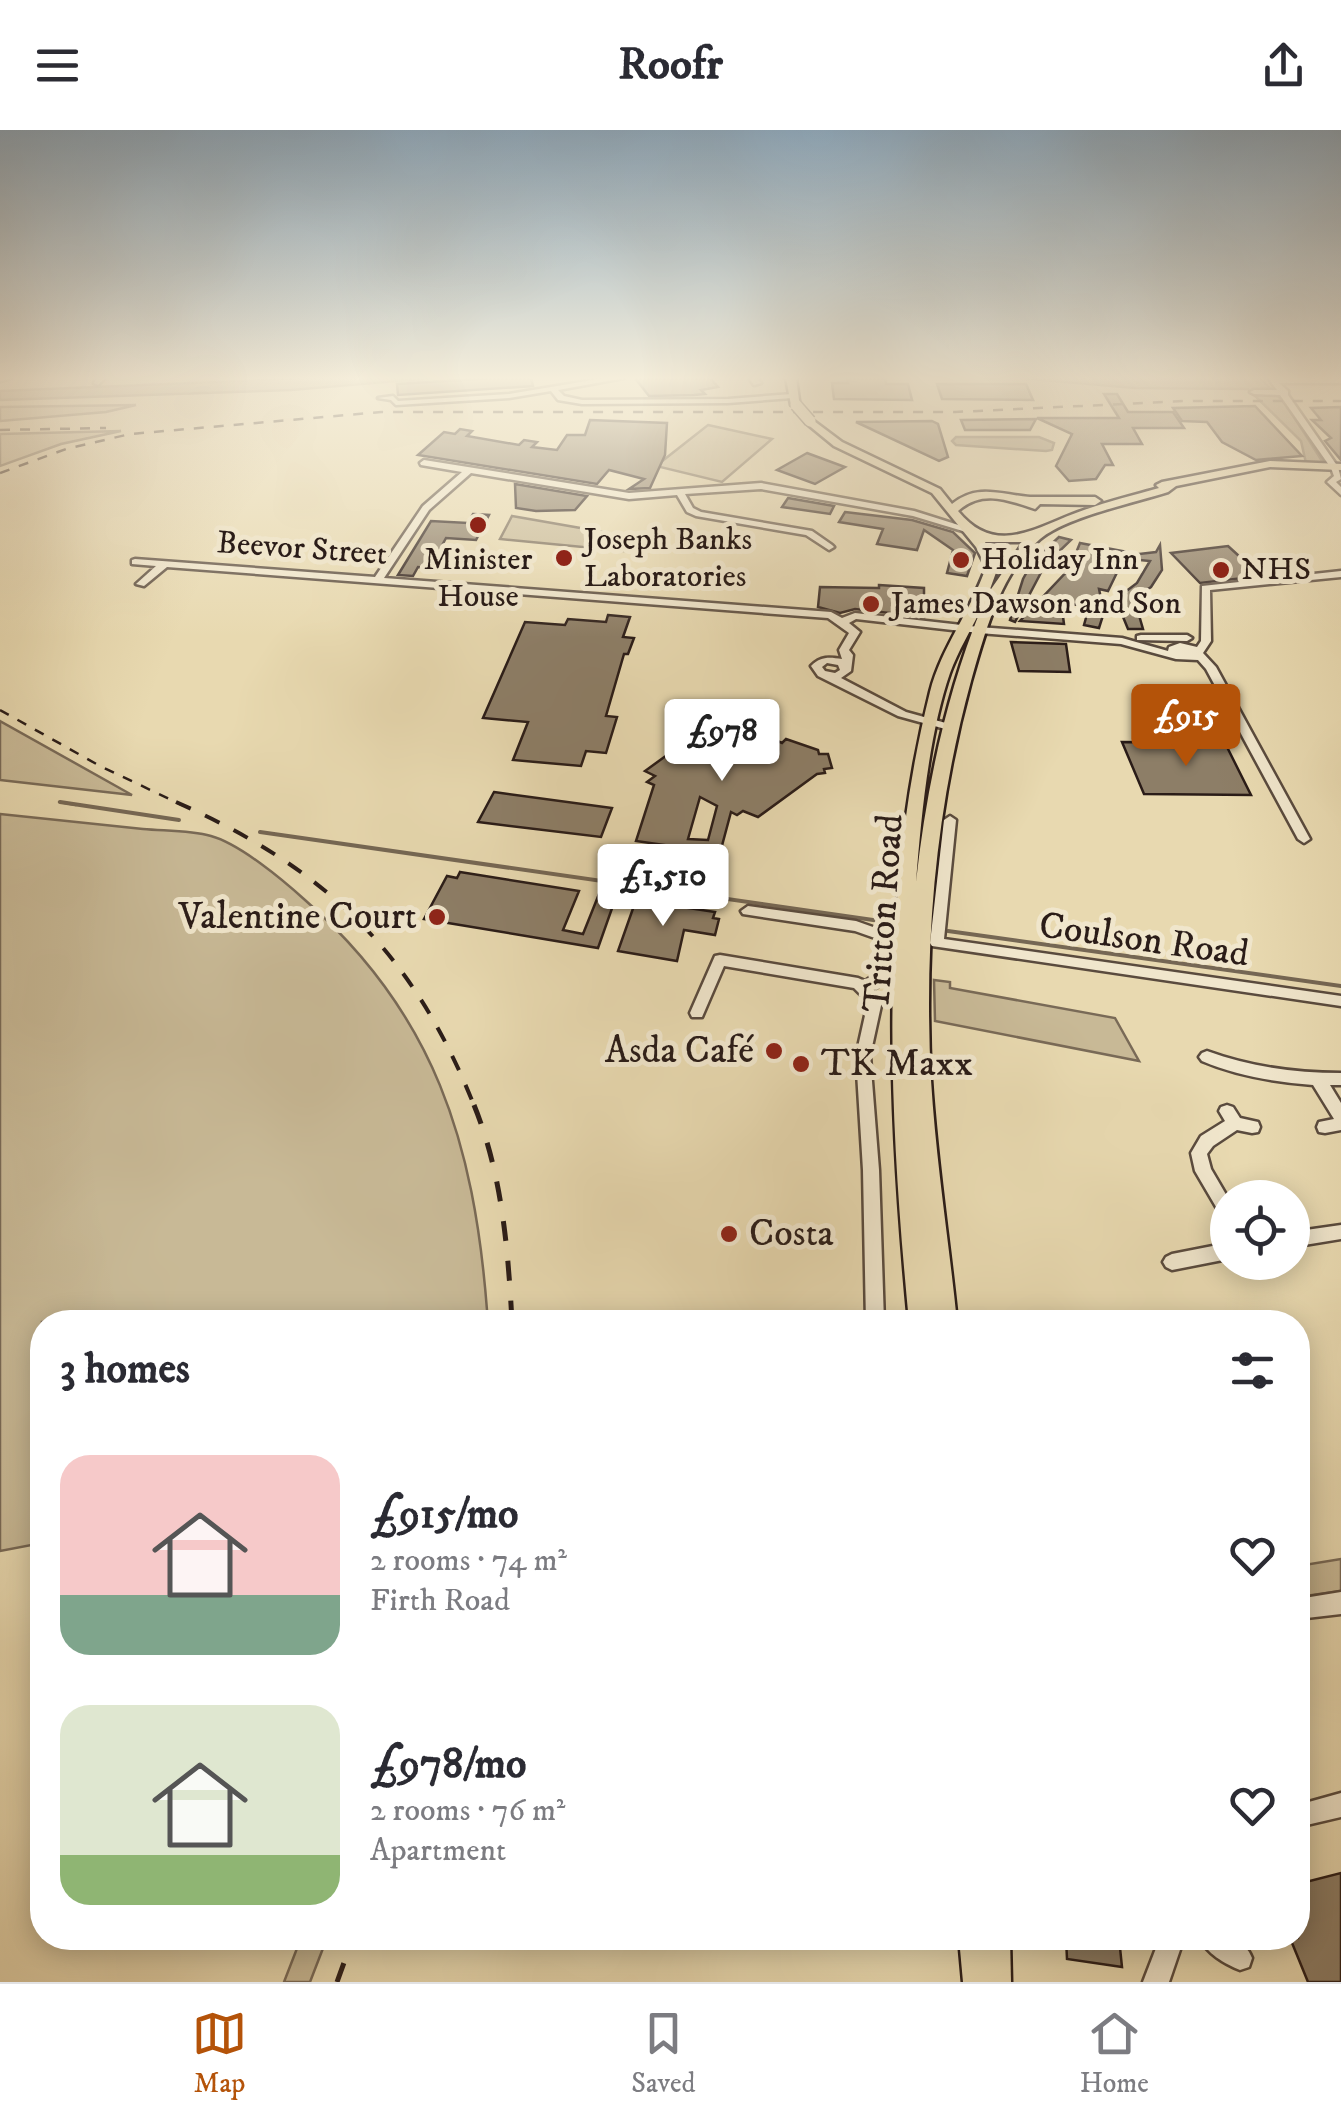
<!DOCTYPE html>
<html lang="en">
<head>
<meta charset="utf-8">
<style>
  :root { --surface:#fff; --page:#f2f2f3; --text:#2b2b33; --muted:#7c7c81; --line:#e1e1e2; --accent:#b45309 }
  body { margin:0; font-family:"IM FELL DW Pica",serif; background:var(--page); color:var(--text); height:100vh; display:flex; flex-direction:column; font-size:38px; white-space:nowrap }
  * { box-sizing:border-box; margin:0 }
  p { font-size:32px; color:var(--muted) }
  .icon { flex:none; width:55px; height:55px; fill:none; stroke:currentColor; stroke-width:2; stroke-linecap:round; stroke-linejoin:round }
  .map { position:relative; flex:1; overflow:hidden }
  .side { position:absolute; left:30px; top:1180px; width:1280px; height:640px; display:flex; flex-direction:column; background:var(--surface); border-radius:40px; box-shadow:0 5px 25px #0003 }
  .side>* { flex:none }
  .fabs { position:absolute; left:1210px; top:1050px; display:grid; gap:20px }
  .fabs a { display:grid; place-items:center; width:100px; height:100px; border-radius:50%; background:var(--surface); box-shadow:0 5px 25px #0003; font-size:50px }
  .price { position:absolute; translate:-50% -85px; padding:0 22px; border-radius:10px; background:#fff; color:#222; font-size:32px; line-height:65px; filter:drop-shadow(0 2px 5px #0008) }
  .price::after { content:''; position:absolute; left:50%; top:60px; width:30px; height:22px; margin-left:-15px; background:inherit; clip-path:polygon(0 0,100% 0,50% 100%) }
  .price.current { background:var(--accent); color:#fff }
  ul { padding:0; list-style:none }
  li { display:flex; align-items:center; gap:30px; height:250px; padding:0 30px }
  li span { display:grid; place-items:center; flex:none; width:280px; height:200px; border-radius:30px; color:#555 }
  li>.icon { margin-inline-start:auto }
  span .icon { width:120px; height:120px; fill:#fffc; stroke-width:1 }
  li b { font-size:42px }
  h2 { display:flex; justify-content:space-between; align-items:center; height:120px; padding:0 30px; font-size:42px }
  header { display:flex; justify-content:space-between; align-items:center; height:130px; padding:0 30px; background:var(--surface); font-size:45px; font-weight:700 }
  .menu { display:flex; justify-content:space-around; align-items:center; height:140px; border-top:2px solid var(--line); background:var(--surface); font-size:28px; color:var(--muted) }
  .menu a { display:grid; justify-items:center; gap:5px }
  .menu .current { color:var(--accent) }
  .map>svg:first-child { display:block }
  .green { fill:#c8b996; stroke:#796a57; stroke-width:2.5 }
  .water { fill:#a7997c; stroke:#756754; stroke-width:2.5 }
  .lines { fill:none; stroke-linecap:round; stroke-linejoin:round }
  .stream-far1 { stroke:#756754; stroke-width:2.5 }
  .stream { stroke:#756754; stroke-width:4 }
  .building { fill:#8d7e67; stroke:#2a1c18; stroke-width:2.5; fill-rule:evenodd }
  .minor-casing { stroke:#5a4b3e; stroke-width:5 }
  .major-casing { stroke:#2a1c18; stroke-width:5 }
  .minor { fill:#f0e6cc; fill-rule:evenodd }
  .major { fill:#e8d9b0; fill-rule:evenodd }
  .rail-far2 { stroke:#2a1c18; stroke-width:2.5; stroke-dasharray:10 10; stroke-linecap:butt }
  .rail-far1 { stroke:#2a1c18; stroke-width:4; stroke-dasharray:16 16; stroke-linecap:butt }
  .rail { stroke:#2a1c18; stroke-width:5; stroke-dasharray:20 20; stroke-linecap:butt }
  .major-bridge-casing { stroke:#2a1c18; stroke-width:14; stroke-linecap:butt }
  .major-bridge { stroke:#e8d9b0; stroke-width:11 }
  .poi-dot { fill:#8f2418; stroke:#f0e6cc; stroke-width:4 }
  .labels { text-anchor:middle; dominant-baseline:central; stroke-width:10; stroke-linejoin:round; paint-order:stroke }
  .far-poi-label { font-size:32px; fill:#2a1c18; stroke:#f0e6cc; text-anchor:start }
  .far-street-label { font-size:32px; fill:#2a1c18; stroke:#f0e6cc }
  .street-label { font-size:38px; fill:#2a1c18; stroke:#f0e6cc }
  .poi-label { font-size:38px; fill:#2a1c18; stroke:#f0e6cc; text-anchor:end }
</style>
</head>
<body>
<header><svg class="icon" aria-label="menu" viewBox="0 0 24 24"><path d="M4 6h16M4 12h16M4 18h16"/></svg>Roofr<svg class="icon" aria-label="share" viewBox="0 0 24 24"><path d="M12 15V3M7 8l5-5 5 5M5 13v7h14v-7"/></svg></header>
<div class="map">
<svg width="1341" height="1852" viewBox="0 0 1341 1852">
  <rect width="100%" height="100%" fill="#e8d9b0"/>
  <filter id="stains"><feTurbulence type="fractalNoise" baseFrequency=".002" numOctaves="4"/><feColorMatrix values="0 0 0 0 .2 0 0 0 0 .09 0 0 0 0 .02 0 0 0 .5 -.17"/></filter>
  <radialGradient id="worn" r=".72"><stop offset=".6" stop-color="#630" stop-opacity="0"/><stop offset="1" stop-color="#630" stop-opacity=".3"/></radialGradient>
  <g class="green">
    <polygon points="136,275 106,282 0,291 0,277"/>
    <polygon points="708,295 772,309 722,352 656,336"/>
    <polygon points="121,301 61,314 0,336 0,304"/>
    <polygon points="512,386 649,410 634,420 624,421 500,409"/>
    <polygon points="0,591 132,665 0,650"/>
    <path d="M 0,684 C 48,689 96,694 143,699 C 165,701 190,700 211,706 C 240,714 283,750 305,770 C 435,884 474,1013 487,1180 L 486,1192 L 42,1192 L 42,1413 L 0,1421 Z"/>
    <polygon points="934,850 950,852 950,858 1115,888 1139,931 935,891"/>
    <polygon points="1341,1429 1341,1461 1298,1467 1298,1436"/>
    <polygon points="301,1808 327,1808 310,1852 284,1852"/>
  </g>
  <g class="water">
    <polygon points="308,248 432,248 291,260 0,270 0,261"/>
    <polygon points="1019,248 1260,248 1285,273 1324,334 1306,333 1301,311 1248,259 1135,258"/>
    <polygon points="956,307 1039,307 1054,313 1052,320 1046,321 956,315 952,311"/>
  </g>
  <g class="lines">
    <polyline class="stream-far1" points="59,672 76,675"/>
    <g class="stream">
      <polyline points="60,672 179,690"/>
      <polyline points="260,702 894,793"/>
      <polyline points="948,801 1341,856"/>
    </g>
  </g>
  <g class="building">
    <polygon points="492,248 531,248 533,256 398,265 397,254"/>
    <polygon points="635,248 710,248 718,257 701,260 705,264 694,265 649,266"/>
    <polygon points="847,248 885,248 886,254 908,254 912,270 834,269 832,253 848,253"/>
    <polygon points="937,254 1026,254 1033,270 942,269"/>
    <polygon points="1104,264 1117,264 1128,282 1173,282 1184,298 1133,298 1142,314 1102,314 1113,335 1105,335 1096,349 1069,351 1056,336 1072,304 1037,288 1119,288"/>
    <polygon points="1255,276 1302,326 1256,330 1222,312 1207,292 1182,291 1173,278"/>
    <polygon points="1341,277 1341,330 1325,311 1331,308 1312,290 1321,290 1311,278"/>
    <polygon points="1036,289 1030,300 965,300 961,290"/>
    <polygon points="590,290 667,293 665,325 650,358 629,359 644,349 609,340 597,354 418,325 444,302 455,304 460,299 472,301 467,306 519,315 524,310 537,312 532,317 557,320 567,305 585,305"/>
    <polygon points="932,291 938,294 948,327 939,331 856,292"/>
    <polygon points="807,323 845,337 815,354 777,340"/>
    <polygon points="515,354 587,366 575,380 536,381 516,378"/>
    <polygon points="788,368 834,376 830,384 782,377"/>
    <polygon points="845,382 912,390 953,402 975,423 967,446 947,443 953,420 924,400 917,420 877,414 883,399 839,392"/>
    <polygon points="473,384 489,385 476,410 446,408 430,438 418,437 413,446 398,445 431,391 468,393"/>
    <polygon points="1059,407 1071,410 1045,435 1015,492 1010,490 1023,449 1033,431"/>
    <polygon points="1080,413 1127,422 1108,461 1099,459 1103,478 1106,476 1099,498 1084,495 1089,477 1061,472 1064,494 1020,491 1070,438"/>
    <polygon points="1160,415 1162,440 1151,457 1134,468 1143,499 1128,499 1121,482 1121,465 1137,453 1150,431 1130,429 1130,425 1156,422"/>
    <polygon points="1228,416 1261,446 1200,453 1171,423"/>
    <polygon points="879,455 924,458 924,487 855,479 840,483 818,477 820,457 879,458"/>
    <polygon points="608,485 630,487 623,507 634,508 628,524 624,524 606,586 617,587 606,623 586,621 581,636 513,630 528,592 483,588 525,492 565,495 568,489 606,492"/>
    <polygon points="1011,512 1066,514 1070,542 1019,541"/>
    <path d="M 721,586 L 738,595 L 734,598 L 760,610 L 766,606 L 782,613 L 786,609 L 818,620 L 819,624 L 828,624 L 832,638 L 824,639 L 825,643 L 817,644 L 758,687 L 743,681 L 737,685 L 731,682 L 720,723 L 636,711 L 654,655 L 647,652 L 655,646 L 645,641 ZM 700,667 L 717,676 L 708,710 L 688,709 Z"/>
    <polygon points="1122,612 1225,613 1251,665 1144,664"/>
    <polygon points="494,662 612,678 601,707 478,692"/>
    <polygon points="460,742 579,761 563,800 583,804 599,764 616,767 598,818 424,789 447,746 457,748"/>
    <polygon points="636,770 715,782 713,788 719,789 715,805 684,800 677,831 618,821"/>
    <polygon points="1341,1743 1341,1852 1308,1852 1290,1808 1298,1808 1298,1754"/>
    <polygon points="1066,1808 1119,1808 1122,1837 1067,1829"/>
  </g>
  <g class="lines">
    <defs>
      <g id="minor">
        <polygon points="0,248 11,248 0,251"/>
        <polygon points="97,248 105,248 98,255 94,253"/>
        <polygon points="605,248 624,248 558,260 564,266 582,270 728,269 792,264 796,266 792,268 728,273 582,274 558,270 551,261 509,268 396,275 391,270 378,268 393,266 398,271 509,264"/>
        <polygon points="749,248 757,248 761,253 754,255"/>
        <polygon points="1268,248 1341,249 1341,253 1279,253 1288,261 1288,265 1338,337 1341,349 1336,352 1341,357 1341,365 1327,352 1334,346 1331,338 1280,265 1254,264 1250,262 1254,260 1277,260"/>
        <path d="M 424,330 L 629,363 L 761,353 L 914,381 L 971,399 L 966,402 L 913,386 L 761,359 L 685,364 L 693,378 L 701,382 L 812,401 L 832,415 L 834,417 L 829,420 L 806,405 L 696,386 L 687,382 L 677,365 L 629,369 L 471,343 L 429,380 L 384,448 L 831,482 L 842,488 L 855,483 L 979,497 L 1122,508 L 1168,521 L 1169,517 L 1180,513 L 1197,517 L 1201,511 L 1202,456 L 1341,441 L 1341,447 L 1210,460 L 1211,511 L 1203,523 L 1216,537 L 1310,709 L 1304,713 L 1298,709 L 1206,539 L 1198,530 L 1176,529 L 1121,514 L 979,503 L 856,489 L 849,493 L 860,502 L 849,520 L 853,525 L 851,541 L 841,548 L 906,582 L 953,595 L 955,597 L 949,600 L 898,586 L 818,546 L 811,536 C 821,526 829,527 842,529 L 839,520 L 849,503 L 828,488 L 167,437 L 144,456 L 136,454 L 156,436 L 132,434 L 132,430 L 135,429 L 375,447 L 423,376 L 462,342 L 421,335 L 420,333 ZM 827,533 L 838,535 L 840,540 L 835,543 L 825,541 L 822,537 Z"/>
        <polygon points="1141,505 1187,505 1192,508 1187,511 1137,510 1137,506"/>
        <polygon points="950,686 956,690 944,809 1341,866 1341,876 932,816 930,813 944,690"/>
        <polygon points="748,776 856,791 901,807 903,810 898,843 873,860 882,871 870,926 879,1040 884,1192 866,1192 863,1040 856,926 868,872 854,858 724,836 702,887 692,887 690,883 715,826 720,825 858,848 865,851 886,837 889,813 855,801 743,784 741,781"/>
        <path d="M 1207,921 C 1251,937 1294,943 1341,943 L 1341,955 L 1330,955 L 1341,973 L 1341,1000 L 1325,1003 L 1319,1002 L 1317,997 L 1319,992 L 1334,989 L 1313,955 C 1275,952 1237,946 1202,931 L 1199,927 L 1202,923 Z"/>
        <polygon points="1227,975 1233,977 1240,988 1258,992 1260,997 1258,1002 1252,1003 1237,1000 1213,1016 1207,1024 1211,1039 1228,1068 1228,1089 1222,1087 1195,1041 1191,1023 1201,1006 1225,991 1219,981 1221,977"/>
        <polygon points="1341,1095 1341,1109 1292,1117 1292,1102"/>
        <polygon points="1228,1113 1228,1129 1172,1140 1166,1137 1163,1132 1166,1127 1172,1124"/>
        <polygon points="1341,1462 1341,1484 1298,1489 1298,1469"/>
        <polygon points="1341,1663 1341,1687 1298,1697 1298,1675"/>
        <polygon points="1160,1808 1184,1808 1169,1852 1143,1852"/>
        <path d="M 1200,1808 C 1221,1807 1243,1805 1252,1828 L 1249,1837 L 1240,1840 C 1225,1834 1206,1823 1200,1808 Z"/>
      </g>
      <g id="major">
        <polygon points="786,248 796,248 800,277 791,275"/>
        <path d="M 810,288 L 842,312 L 940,359 L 952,374 C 978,353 1001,365 1030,367 C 1051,367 1073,367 1095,367 L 1101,371 L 1095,375 L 1040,374 L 1035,379 C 1008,370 982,359 958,381 C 997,429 1039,395 1084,380 C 1109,371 1134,365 1159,358 L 1156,355 L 1162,352 L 1270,331 L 1341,334 L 1341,340 L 1270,337 L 1176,356 L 1168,362 C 1134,373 1066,387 1040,409 C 1000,443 985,503 971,551 C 935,682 924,815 931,950 C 936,1032 949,1112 957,1192 L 933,1192 L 927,1140 L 933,1192 L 909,1192 C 889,983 878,768 930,562 C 941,518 971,481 986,437 L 976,417 L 932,363 L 834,316 L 806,293 L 805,291 ZM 985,412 L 1024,412 L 989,462 L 998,437 ZM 981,479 C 946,565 926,660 916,752 C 921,688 929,603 950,543 C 958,521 971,500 981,479 Z"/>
        <polygon points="959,1808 1010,1808 1011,1852 963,1852"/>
      </g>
    </defs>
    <use href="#minor" class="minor-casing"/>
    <use href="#major" class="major-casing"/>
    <use href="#minor" class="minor"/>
    <use href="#major" class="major"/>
    <g class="rail-far2">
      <polyline points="0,300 106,298"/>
      <polyline points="0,343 66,319 130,304 381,282 955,282 1185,271 1341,271"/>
      <polyline points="0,580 100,636 182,675"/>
    </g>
    <path class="rail-far1" d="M 176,672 C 327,739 414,823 475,978"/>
    <g class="rail">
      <path d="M 474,975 C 502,1044 508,1118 512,1192"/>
      <polyline points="337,1852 353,1808"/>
    </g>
    <defs>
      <polyline id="major-bridge" points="796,275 810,291"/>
    </defs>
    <use href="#major-bridge" class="major-bridge-casing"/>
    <use href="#major-bridge" class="major-bridge"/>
  </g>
  <linearGradient id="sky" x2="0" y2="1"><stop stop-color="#8ea9bd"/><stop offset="0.49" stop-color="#f5eedb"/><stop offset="1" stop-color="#f5eedb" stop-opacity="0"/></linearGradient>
  <rect width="1341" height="507" fill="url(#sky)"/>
  <g class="poi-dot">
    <circle cx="478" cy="395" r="10"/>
    <circle cx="564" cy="428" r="10"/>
    <circle cx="961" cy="430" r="10"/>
    <circle cx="1221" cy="440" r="10"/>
    <circle cx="871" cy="474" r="10"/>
    <circle cx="437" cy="787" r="10"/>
    <circle cx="774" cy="921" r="10"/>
    <circle cx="801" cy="934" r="10"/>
    <circle cx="729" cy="1104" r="10"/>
  </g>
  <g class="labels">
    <g class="far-poi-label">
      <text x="584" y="410">Joseph Banks<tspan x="584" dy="37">Laboratories</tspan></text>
      <text x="478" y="430" text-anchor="middle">Minister<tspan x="478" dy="37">House</tspan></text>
      <text x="981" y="430">Holiday Inn</text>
      <text x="1241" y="440">NHS</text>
      <text x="891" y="474">James Dawson and Son</text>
    </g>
    <g class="far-street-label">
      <text transform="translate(302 419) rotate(4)">Beevor Street</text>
    </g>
    <g class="street-label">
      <text transform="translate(884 783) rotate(-86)">Tritton Road</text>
      <text transform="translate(1144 810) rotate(8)">Coulson Road</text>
    </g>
    <g class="poi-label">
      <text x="417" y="787">Valentine Court</text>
      <text x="754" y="921">Asda Café</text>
      <text x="821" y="934" text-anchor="start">TK Maxx</text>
      <text x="749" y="1104" text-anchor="start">Costa</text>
    </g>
  </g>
  <rect width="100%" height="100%" filter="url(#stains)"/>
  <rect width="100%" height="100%" fill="url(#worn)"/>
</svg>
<div class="fabs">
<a><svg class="icon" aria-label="locate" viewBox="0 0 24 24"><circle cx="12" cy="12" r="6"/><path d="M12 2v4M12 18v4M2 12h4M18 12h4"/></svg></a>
</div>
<b class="price current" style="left:1186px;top:639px">£915</b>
<b class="price" style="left:722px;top:654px">£978</b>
<b class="price" style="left:663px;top:799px">£1,510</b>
<section class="side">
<h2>3 homes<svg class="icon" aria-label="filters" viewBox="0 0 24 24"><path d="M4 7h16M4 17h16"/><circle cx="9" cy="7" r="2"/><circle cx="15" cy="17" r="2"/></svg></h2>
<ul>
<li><span style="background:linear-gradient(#f6c9c9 70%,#7fa58c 0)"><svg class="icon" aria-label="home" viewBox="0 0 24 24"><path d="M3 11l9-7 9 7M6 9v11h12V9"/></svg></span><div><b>£915/mo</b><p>2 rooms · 74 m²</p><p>Firth Road</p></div><svg class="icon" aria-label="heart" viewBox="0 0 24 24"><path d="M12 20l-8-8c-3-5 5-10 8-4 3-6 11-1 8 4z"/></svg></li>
<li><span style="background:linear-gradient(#dfe7d0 75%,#8fb573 0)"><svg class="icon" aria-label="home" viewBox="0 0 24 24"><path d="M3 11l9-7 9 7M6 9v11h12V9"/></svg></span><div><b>£978/mo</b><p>2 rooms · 76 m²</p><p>Apartment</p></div><svg class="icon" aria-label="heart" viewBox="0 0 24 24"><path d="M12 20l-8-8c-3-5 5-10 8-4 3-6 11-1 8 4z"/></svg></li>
</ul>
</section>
</div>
<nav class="menu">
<a class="current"><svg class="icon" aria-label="map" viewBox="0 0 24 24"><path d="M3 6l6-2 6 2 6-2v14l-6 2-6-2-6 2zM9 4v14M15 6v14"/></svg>Map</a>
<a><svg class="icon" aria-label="saved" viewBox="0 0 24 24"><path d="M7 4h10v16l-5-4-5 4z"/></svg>Saved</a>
<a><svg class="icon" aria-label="home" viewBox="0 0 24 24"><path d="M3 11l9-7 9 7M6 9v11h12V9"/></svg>Home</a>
</nav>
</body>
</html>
